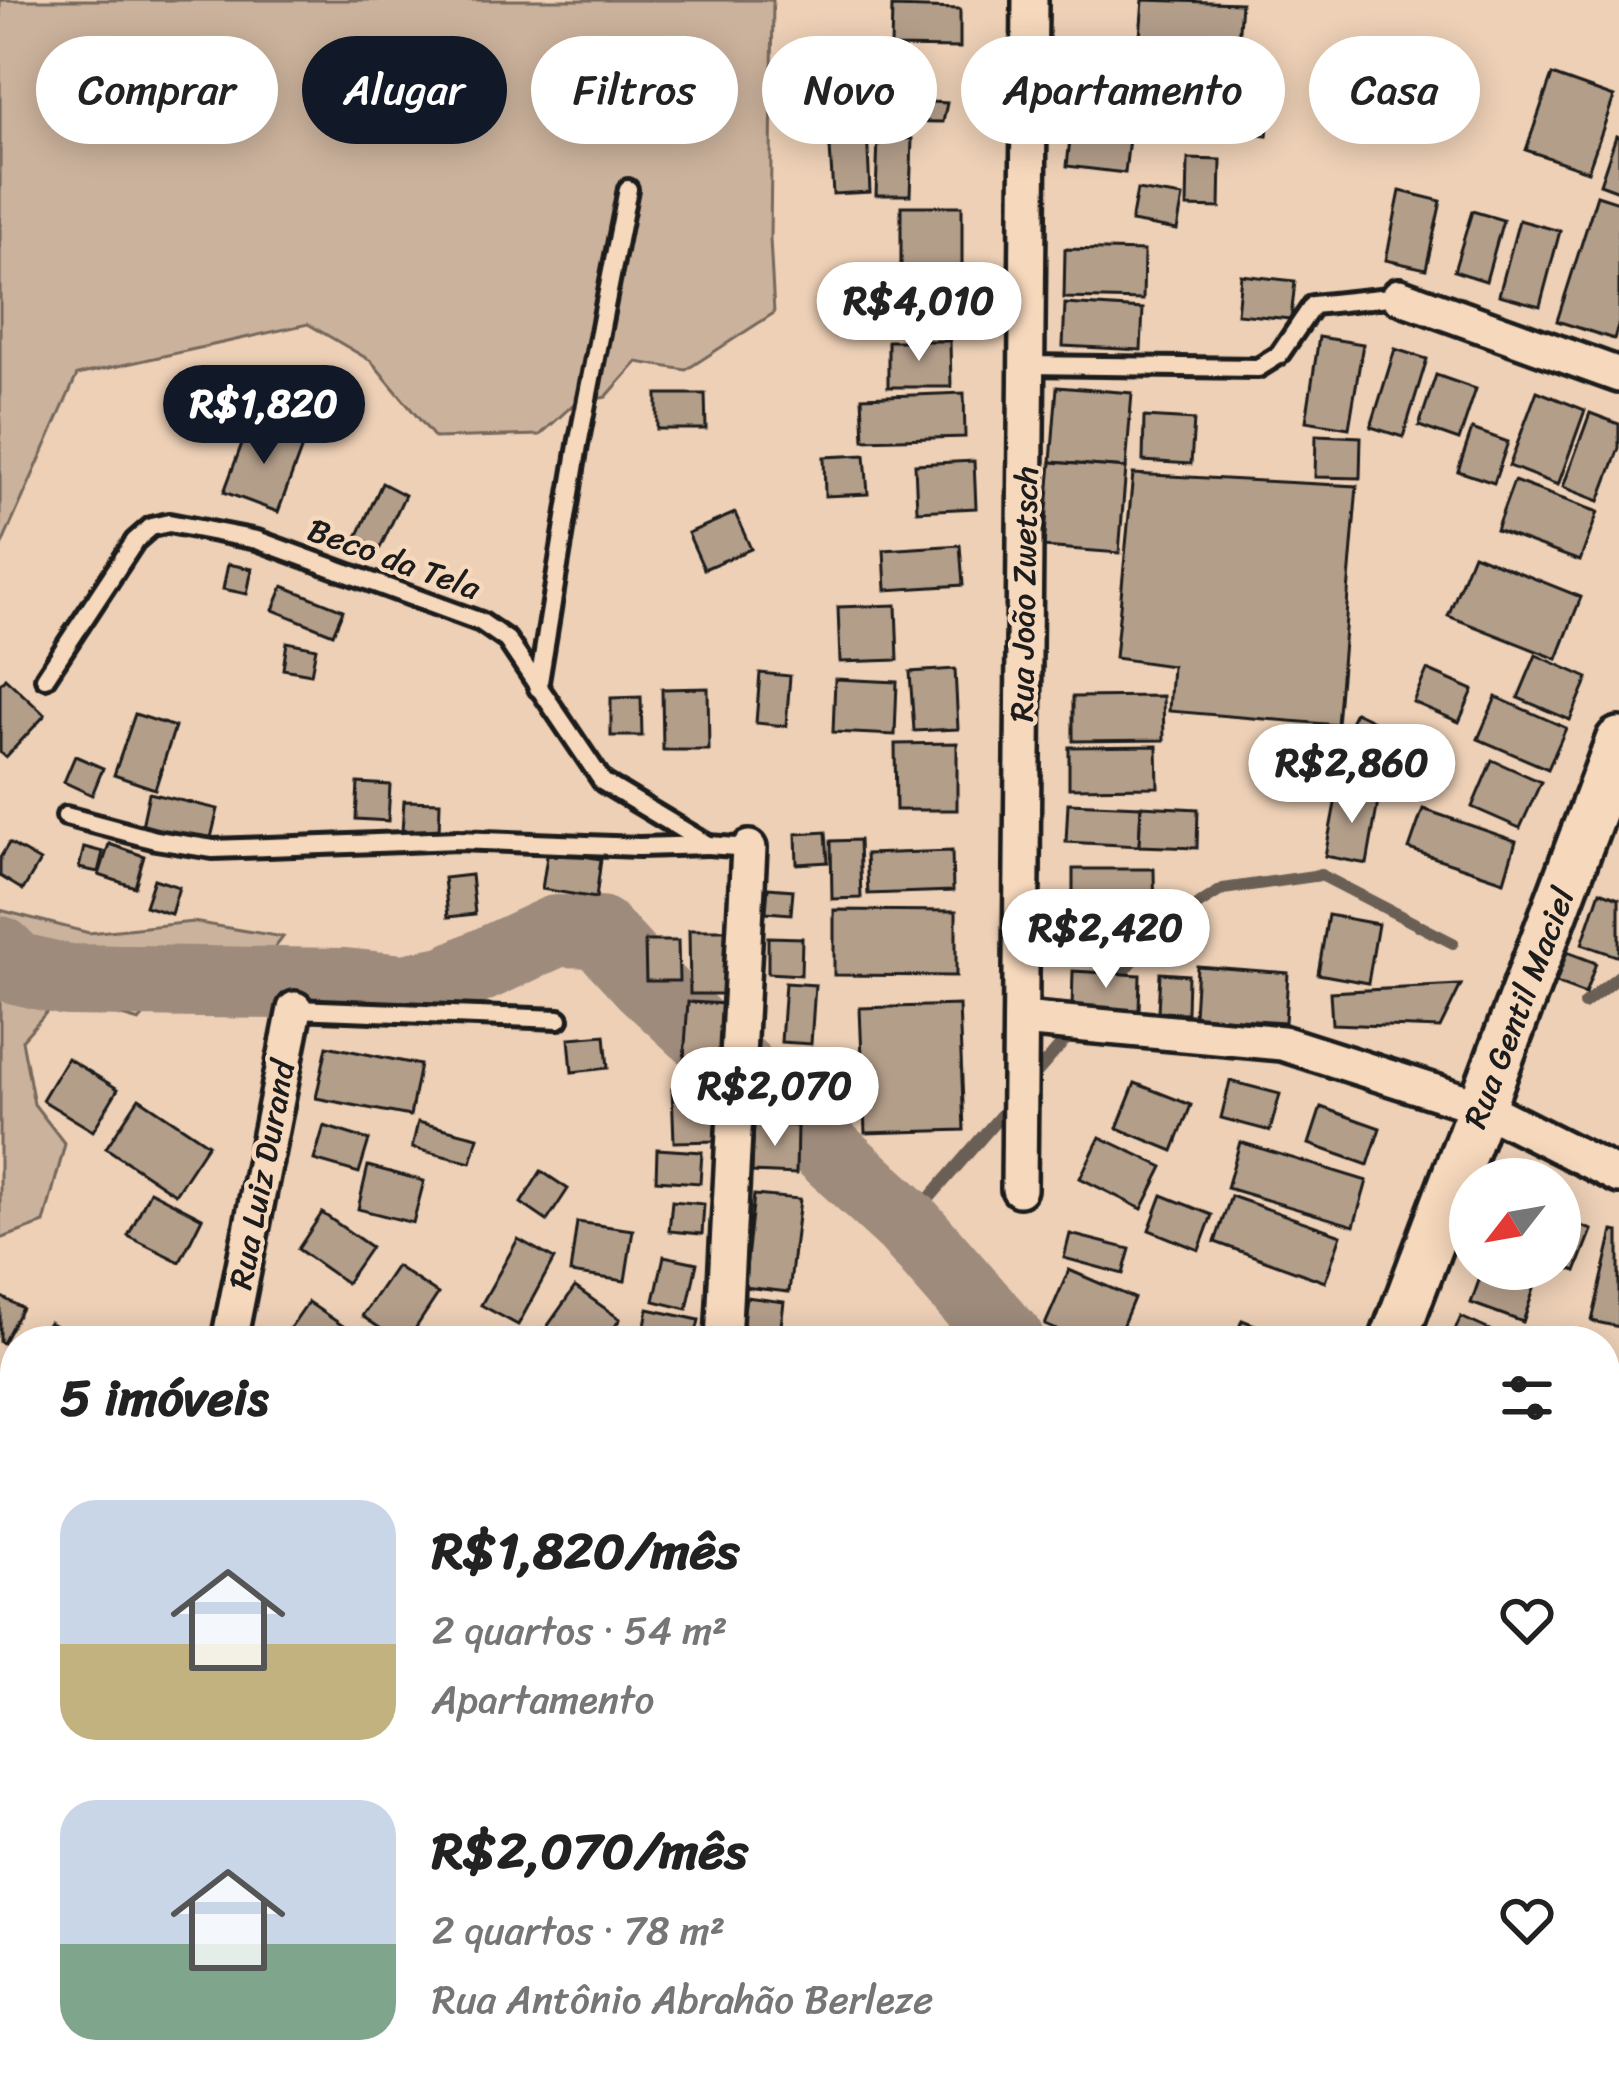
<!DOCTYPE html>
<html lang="pt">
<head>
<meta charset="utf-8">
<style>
  :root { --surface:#fff; --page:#f2f2f2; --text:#222; --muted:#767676; --accent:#111827 }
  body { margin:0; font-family:Sriracha,sans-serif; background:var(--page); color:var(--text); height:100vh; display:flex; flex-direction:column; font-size:45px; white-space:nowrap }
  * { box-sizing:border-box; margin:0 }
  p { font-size:39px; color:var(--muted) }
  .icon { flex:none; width:66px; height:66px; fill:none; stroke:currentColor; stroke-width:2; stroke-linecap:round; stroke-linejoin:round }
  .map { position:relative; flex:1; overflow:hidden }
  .side { position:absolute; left:0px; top:1326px; width:1620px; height:771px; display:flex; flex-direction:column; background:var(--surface); border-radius:48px 48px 0 0; box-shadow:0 6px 30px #0003 }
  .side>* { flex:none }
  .hud { position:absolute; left:36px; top:36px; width:1548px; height:108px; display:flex; gap:24px }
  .needle { width:78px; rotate:239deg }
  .fabs { position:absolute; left:1449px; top:1158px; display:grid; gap:24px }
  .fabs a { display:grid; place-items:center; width:132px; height:132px; border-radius:50%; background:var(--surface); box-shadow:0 6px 30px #0003; font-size:60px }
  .price { position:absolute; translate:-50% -102px; padding:0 27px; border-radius:42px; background:#fff; color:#222; font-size:39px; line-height:78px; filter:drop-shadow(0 3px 6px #0008) }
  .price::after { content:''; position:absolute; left:50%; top:72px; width:36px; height:27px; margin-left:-18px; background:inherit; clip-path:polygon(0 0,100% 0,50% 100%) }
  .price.active { background:var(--accent); color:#fff }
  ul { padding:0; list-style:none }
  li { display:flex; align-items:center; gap:36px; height:300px; padding:0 60px }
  li span { display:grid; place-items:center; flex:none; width:336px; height:240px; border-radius:36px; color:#555 }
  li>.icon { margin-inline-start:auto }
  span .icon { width:144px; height:144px; fill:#fffc; stroke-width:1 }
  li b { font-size:51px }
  h2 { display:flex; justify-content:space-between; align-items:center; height:144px; padding:0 60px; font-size:51px }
  .chip { padding:0 42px; border-radius:54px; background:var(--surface); box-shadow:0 6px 30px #0003; font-size:42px; line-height:108px }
  .chip.active { background:var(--accent); color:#fff }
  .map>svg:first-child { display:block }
  .green { fill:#cbb29c; stroke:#74675c; stroke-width:3 }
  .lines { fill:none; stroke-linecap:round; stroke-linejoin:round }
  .stream { stroke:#6a5f55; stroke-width:12 }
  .river { stroke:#9e8b7b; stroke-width:72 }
  .building { fill:#b39e8a; stroke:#1c1c1c; stroke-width:3 }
  .lane-casing { stroke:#1c1c1c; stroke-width:26 }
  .street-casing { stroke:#1c1c1c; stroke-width:42 }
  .secondary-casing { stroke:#1c1c1c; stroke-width:54 }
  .lane { stroke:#f6d8bc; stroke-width:16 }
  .street { stroke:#f6d8bc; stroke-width:33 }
  .secondary { stroke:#f6d8bc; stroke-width:45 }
  .labels { text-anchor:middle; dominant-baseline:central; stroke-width:9; stroke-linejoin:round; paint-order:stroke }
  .street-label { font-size:33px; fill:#1c1c1c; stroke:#f6d8bc }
</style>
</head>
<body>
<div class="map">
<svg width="1619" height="2095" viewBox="0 0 1619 2095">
  <rect width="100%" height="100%" fill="#edd0b6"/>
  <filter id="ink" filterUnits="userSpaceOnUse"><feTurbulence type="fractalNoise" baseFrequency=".00833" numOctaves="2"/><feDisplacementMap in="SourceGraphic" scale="24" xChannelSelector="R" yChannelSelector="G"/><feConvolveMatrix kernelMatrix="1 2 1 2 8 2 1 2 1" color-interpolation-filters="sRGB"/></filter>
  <g filter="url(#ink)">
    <g class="green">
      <polygon points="0,0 773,0 770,239 774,313 686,370 637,362 606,397 575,403 540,435 435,438 371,361 308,324 77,375 0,549"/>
      <polygon points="0,910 89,933 193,922 283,937 264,962 171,985 139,1021 59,998 22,1040 34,1104 65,1144 44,1223 0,1239"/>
    </g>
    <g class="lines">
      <g class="stream">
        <polyline points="1113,984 1161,928 1223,889 1321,875 1453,943"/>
        <polyline points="1584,1004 1619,976"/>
        <polyline points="1027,1084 1073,1031"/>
        <polyline points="907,1224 1014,1100"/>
      </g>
      <polyline class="river" points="0,952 16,968 67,980 344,984 404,990 448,981 556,931 599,932 644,981 907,1224 1009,1341"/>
    </g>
    <g class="building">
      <polygon points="1143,0 1241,3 1237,56 1139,49"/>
      <polygon points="892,7 960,9 960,48 891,47"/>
      <polygon points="1136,55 1207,64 1201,113 1130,105"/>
      <polygon points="861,66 892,66 894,80 929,80 931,102 947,103 943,122 861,121"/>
      <polygon points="1552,75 1614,97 1588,171 1526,150"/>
      <polygon points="1234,77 1273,82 1267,136 1227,131"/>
      <polygon points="867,130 870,192 833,194 829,132"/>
      <polygon points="1071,130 1129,138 1125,173 1067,166"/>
      <polygon points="1616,136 1619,137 1619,191 1600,184"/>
      <polygon points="878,138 912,139 910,195 876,195"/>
      <polygon points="1188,159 1221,160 1220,208 1187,207"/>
      <polygon points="1137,190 1183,197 1177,230 1131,222"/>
      <polygon points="1400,191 1441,201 1426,269 1386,260"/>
      <polygon points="1597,195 1619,202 1619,322 1614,339 1557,321"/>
      <rect x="901" y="206" width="61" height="62"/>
      <polygon points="1472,211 1503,220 1486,281 1454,271"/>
      <polygon points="1519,220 1560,231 1540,306 1499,295"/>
      <polygon points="1065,249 1144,251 1143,300 1064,298"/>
      <polygon points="1241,275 1295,281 1291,319 1237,314"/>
      <polygon points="963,277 965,330 898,332 897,279"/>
      <polygon points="1065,304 1143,309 1141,350 1063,346"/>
      <polygon points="1319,337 1363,344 1349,428 1306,421"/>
      <polygon points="888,341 950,341 951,387 888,387"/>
      <polygon points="1395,349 1427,359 1403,437 1371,427"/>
      <polygon points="1436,375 1476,389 1459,440 1419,426"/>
      <polygon points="1057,387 1132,393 1126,468 1051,462"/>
      <polygon points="1537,391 1585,410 1558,485 1509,466"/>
      <polygon points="964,393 965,437 864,440 862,397"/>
      <polygon points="657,394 705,394 706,429 657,429"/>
      <polygon points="1590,413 1619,424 1619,448 1599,501 1563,487"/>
      <polygon points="1144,417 1194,420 1191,464 1143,461"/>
      <polygon points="250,422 304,442 278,512 224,492"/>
      <polygon points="1472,429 1508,442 1494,483 1458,471"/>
      <polygon points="1316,435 1361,437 1360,478 1315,477"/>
      <polygon points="865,455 868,494 825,496 824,457"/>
      <polygon points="974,461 976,508 917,511 915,464"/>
      <polygon points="1051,462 1126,468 1119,553 1044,547"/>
      <polygon points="1133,474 1357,486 1337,725 1169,711 1172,666 1115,658"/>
      <polygon points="1514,481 1598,512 1580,561 1496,530"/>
      <polygon points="382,483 405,495 380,548 357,537"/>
      <polygon points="735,513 751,549 704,569 688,533"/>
      <polygon points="960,545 963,585 886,590 884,550"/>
      <polygon points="1473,554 1581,597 1557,659 1448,616"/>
      <polygon points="228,564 252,569 247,594 223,589"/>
      <polygon points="283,586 343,610 333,634 273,610"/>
      <polygon points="896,605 898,660 840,662 838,607"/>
      <polygon points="287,642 316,648 311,674 283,669"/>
      <polygon points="1536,655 1588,678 1570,720 1518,698"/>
      <polygon points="955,669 958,729 914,731 910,672"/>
      <polygon points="1427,670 1473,690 1459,722 1413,702"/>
      <polygon points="760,673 790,676 786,726 756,723"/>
      <polygon points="5,678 45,715 6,757 0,752 0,684"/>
      <polygon points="835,679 897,682 895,735 833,732"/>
      <polygon points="708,688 709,750 663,750 662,689"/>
      <polygon points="1163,696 1164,740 1073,741 1073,697"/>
      <polygon points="641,697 642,736 611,736 611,698"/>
      <polygon points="1496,697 1566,728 1548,769 1478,739"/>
      <polygon points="1355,712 1432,749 1416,782 1339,744"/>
      <polygon points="135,714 175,727 155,789 114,775"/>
      <polygon points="957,743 957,810 896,810 895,744"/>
      <polygon points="1157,746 1158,787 1069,788 1069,747"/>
      <polygon points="75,756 103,768 92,795 64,782"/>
      <polygon points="1492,760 1541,782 1520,828 1472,807"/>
      <polygon points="358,783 390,785 388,821 356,819"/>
      <polygon points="1338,788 1379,796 1367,864 1325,856"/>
      <polygon points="149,793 218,809 210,842 142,826"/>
      <polygon points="404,801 440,802 439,833 402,832"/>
      <polygon points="1068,803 1141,806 1139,846 1066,842"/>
      <polygon points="1141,806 1198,809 1197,848 1139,846"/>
      <polygon points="1423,809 1516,841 1504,881 1409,849"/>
      <polygon points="826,832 828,862 797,864 796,834"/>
      <polygon points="859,840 861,898 832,899 831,841"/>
      <polygon points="9,843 40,861 23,890 0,876 0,858"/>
      <polygon points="109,844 144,856 135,887 99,875"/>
      <polygon points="84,847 103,852 98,872 79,868"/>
      <polygon points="548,850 601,859 596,898 542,889"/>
      <polygon points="952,851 953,891 868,894 866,854"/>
      <polygon points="1073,869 1154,869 1155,929 1073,929"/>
      <polygon points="471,875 475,914 448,917 444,878"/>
      <polygon points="154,879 179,887 171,914 145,906"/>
      <polygon points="768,888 793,890 791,914 766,912"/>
      <polygon points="1600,891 1619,898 1619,957 1582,944"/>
      <polygon points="834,910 956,911 956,976 834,975"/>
      <polygon points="1328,915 1378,924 1368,983 1318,974"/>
      <polygon points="689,930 726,930 727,994 690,994"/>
      <polygon points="768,937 802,938 801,975 768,973"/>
      <polygon points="645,941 678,941 679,981 646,981"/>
      <polygon points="1567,952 1596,963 1585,994 1556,983"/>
      <polygon points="1197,966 1288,973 1285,1022 1194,1016"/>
      <polygon points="1073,971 1140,975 1139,1011 1072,1008"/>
      <polygon points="1160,973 1188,975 1187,1013 1158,1012"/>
      <polygon points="785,983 815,985 811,1044 781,1042"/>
      <polygon points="1461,985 1440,1028 1332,1024 1330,992"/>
      <polygon points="688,1002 727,1004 723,1062 684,1060"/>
      <polygon points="959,1005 964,1130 865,1133 860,1008"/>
      <polygon points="605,1035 608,1068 572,1072 569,1038"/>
      <polygon points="327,1046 420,1065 410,1116 316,1098"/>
      <polygon points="67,1058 118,1089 93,1131 42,1100"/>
      <polygon points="772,1072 803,1075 801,1101 770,1098"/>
      <polygon points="1230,1081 1280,1094 1270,1131 1221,1118"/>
      <polygon points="1135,1083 1191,1105 1173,1151 1117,1128"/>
      <polygon points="717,1088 719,1141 674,1142 672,1089"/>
      <polygon points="139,1098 208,1144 175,1194 106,1148"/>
      <polygon points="1321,1107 1380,1128 1368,1165 1309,1144"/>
      <polygon points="418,1122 478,1137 471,1163 412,1148"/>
      <polygon points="754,1123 797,1126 796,1174 752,1172"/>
      <polygon points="324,1126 369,1140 359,1173 314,1160"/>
      <polygon points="1100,1137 1163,1167 1142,1209 1080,1178"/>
      <polygon points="1240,1142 1367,1181 1354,1226 1227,1188"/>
      <polygon points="657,1149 702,1152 700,1183 656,1180"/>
      <polygon points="368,1166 424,1181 413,1223 358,1209"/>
      <polygon points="541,1171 568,1189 547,1221 521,1203"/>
      <polygon points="150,1191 202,1218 180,1262 128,1236"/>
      <polygon points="754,1195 800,1199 789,1292 744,1287"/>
      <polygon points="1162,1195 1212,1215 1199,1250 1149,1230"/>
      <polygon points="1231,1196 1341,1235 1325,1282 1215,1242"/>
      <polygon points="672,1201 704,1204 702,1234 669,1231"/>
      <polygon points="322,1213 371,1247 346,1283 298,1249"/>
      <polygon points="1560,1218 1592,1230 1576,1271 1560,1264"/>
      <polygon points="577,1222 633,1230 625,1281 570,1273"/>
      <polygon points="1613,1231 1619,1232 1619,1327 1592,1321"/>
      <polygon points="1070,1234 1130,1249 1123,1274 1064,1258"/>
      <polygon points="518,1239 554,1259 518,1325 481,1305"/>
      <polygon points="664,1256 697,1263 687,1309 654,1301"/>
      <polygon points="396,1266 438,1294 407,1341 399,1341 362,1316"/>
      <polygon points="1483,1269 1506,1269 1537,1280 1523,1322 1471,1303"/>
      <polygon points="1069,1270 1134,1298 1116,1341 1082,1341 1045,1325"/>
      <polygon points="575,1287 620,1319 605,1341 567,1341 547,1327"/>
      <polygon points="0,1296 22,1308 3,1343 0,1342"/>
      <polygon points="746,1297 784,1302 779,1341 740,1341"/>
      <polygon points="308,1302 365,1341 281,1341"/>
      <polygon points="648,1309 699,1320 694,1341 642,1341"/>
      <polygon points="1461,1317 1514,1341 1450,1341"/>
      <polygon points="1242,1320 1296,1341 1234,1341"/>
      <polygon points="49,1322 82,1341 38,1341"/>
      <polygon points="1605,1411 1619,1415 1615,1437 1605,1434"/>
      <polygon points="1612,1556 1619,1561 1619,1645 1615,1651 1605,1645 1605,1567"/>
      <polygon points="15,1567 15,1611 0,1600 0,1587"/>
      <polygon points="13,1797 15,1798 15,1838 0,1830"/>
      <polygon points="0,1848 15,1856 15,1885 5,1903 0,1900"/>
      <polygon points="1605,1896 1619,1905 1619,1924 1605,1946"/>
      <polygon points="1605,2066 1619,2079 1606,2095 1555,2095 1541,2082 1605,2082"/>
      <polygon points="103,2082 131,2082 122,2095"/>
      <polygon points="492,2082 539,2082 533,2095 486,2095"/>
      <polygon points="542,2082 586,2082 591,2089 588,2095 536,2095"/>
      <polygon points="630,2082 640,2082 652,2095 617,2095"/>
      <polygon points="693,2082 700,2082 703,2087 712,2082 732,2082 740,2095 680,2095 678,2091"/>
      <polygon points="789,2082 835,2082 844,2095 769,2095"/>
      <polygon points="1012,2082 1052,2082 1034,2095 1021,2095"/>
      <polygon points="1206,2082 1248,2082 1237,2095 1217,2095"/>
      <polygon points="1261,2082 1307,2082 1296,2095 1250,2095"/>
      <polygon points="1074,2084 1081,2095 1057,2095"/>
    </g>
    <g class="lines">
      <defs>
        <g id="lane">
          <polyline points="1026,365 1258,368 1279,355 1313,305 1399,296"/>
          <polyline points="45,678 135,541 151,527 169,523 257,540 481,622 507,640 603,782 708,845 749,848"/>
          <polyline points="538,688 578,445 628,189"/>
          <polyline points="66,816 156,840 213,849 458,840 639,847 708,845"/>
          <polyline points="295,1009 559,1019"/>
        </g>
        <g id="street">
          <polyline points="1399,296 1619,375"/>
          <polyline points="1021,1019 1282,1043 1482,1107 1619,1176"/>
          <polyline points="1019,1189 1030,0"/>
          <polyline points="229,1341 295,1009"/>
          <polyline points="723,1341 749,848"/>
          <polyline points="1605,1704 1619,1712"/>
          <polyline points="920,2082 929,2095"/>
          <polyline points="440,2095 448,2082"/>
        </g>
        <g id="secondary">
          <polyline points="1393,1341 1619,741"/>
          <polyline points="0,1632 15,1642"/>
          <polyline points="1434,2082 1449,2095"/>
          <polyline points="1,2095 15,2068"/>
        </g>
      </defs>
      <use href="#lane" class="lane-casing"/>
      <use href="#street" class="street-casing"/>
      <use href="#secondary" class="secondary-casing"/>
      <use href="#lane" class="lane"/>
      <use href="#street" class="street"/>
      <use href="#secondary" class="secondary"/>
    </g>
  </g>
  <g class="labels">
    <g class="street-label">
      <text transform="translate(394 559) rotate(20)">Beco da Tela</text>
      <text transform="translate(1024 594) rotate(-89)">Rua João Zwetsch</text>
      <text transform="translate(1519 1008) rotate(-69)">Rua Gentil Maciel</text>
      <text transform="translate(262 1175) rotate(-79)">Rua Luiz Durand</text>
    </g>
  </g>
</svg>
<div class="fabs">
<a><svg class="needle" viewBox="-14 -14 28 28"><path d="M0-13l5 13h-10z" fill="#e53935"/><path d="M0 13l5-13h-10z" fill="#767676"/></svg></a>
</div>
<b class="price" style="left:919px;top:364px">R$4,010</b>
<b class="price active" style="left:264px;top:467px">R$1,820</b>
<b class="price" style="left:1352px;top:826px">R$2,860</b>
<b class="price" style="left:1106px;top:991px">R$2,420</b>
<b class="price" style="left:775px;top:1149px">R$2,070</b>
<div class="hud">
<a class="chip">Comprar</a>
<a class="chip active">Alugar</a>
<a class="chip">Filtros</a>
<a class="chip">Novo</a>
<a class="chip">Apartamento</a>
<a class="chip">Casa</a>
</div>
<section class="side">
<h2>5 imóveis<svg class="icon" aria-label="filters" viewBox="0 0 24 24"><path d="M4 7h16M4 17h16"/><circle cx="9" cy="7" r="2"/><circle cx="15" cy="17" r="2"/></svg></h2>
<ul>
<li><span style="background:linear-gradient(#c9d6e8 60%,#c2b280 0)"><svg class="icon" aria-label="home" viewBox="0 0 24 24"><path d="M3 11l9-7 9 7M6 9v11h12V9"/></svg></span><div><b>R$1,820/mês</b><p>2 quartos · 54 m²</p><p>Apartamento</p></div><svg class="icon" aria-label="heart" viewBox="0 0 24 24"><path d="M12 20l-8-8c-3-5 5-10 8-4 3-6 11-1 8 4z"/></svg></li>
<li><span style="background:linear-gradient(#c9d6e8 60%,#7fa58c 0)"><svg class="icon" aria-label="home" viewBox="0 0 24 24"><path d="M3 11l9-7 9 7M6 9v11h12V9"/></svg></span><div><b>R$2,070/mês</b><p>2 quartos · 78 m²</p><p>Rua Antônio Abrahão Berleze</p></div><svg class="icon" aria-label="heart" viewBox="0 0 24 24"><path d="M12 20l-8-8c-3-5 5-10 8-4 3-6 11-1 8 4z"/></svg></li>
</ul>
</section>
</div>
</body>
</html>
